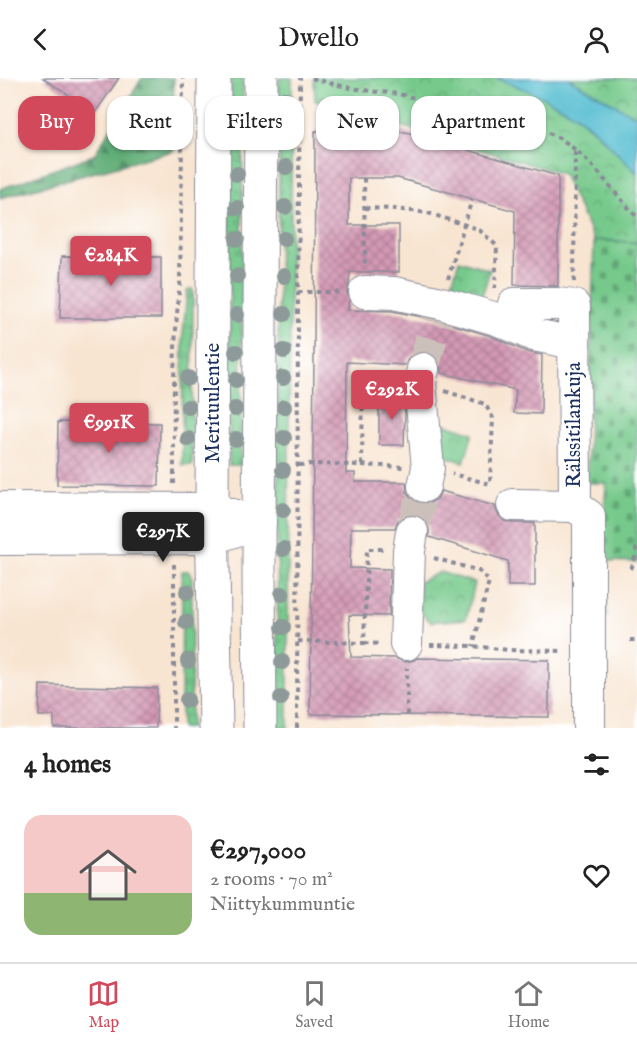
<!DOCTYPE html>
<html lang="en">
<head>
<meta charset="utf-8">
<style>
  :root { --surface:#fff; --page:#f2f2f2; --text:#222; --muted:#767676; --line:#e0e0e0; --accent:#d1495b }
  body { margin:0; font-family:"IM FELL English",serif; background:var(--page); color:var(--text); height:100vh; display:flex; flex-direction:column; font-size:22px; white-space:nowrap }
  * { box-sizing:border-box; margin:0 }
  p { font-size:20px; color:var(--muted) }
  .icon { flex:none; width:33px; height:33px; fill:none; stroke:currentColor; stroke-width:2; stroke-linecap:round; stroke-linejoin:round }
  .map { position:relative; height:650px; overflow:hidden }
  .details { display:flex; flex-direction:column; background:var(--surface); flex:1 }
  .details>* { flex:none }
  .hud { position:absolute; left:18px; top:18px; width:602px; height:54px; display:flex; gap:12px }
  .price { position:absolute; translate:-50% -51px; padding:0 14px; border-radius:6px; background:var(--accent); color:#fff; font-size:20px; line-height:39px; filter:drop-shadow(0 2px 3px #0008) }
  .price::after { content:''; position:absolute; left:50%; top:36px; width:18px; height:14px; margin-left:-9px; background:inherit; clip-path:polygon(0 0,100% 0,50% 100%) }
  .price.on { background:#222; color:#fff }
  ul { padding:0; list-style:none }
  li { display:flex; align-items:center; gap:18px; height:150px; padding:0 24px }
  li span { display:grid; place-items:center; flex:none; width:168px; height:120px; border-radius:18px; color:#555 }
  li>.icon { margin-inline-start:auto }
  span .icon { width:72px; height:72px; fill:#fffc; stroke-width:1 }
  li b { font-size:26px }
  h2 { display:flex; justify-content:space-between; align-items:center; height:72px; padding:0 24px; font-size:26px }
  .pill { padding:0 21px; border-radius:18px; background:var(--surface); box-shadow:0 2px 4px #0004; font-size:21px; line-height:54px }
  .pill.on { background:var(--accent); color:#fff }
  header { display:flex; justify-content:space-between; align-items:center; height:78px; padding:0 24px; background:var(--surface); font-size:27px; font-weight:600 }
  .dock { display:flex; justify-content:space-around; align-items:center; height:84px; border-top:2px solid var(--line); background:var(--surface); font-size:16px; color:var(--muted) }
  .dock a { display:grid; justify-items:center; gap:3px }
  .dock .on { color:var(--accent) }
  .map>svg:first-child { display:block }
  .grass { fill:url(#grass-tufts); stroke:#487c74; stroke-width:1.5 }
  .forest { fill:url(#forest-firs); stroke:#3e6e6a; stroke-width:1.5 }
  .cemetery { fill:url(#cemetery-stones); stroke:#487c74; stroke-width:1.5 }
  .park { fill:url(#park-crowns); stroke:#487c74; stroke-width:1.5 }
  .water { fill:#54bdd0; stroke:#387697; stroke-width:1.5 }
  .building { fill:url(#building-cross-hatch) }
  .lines { fill:none; stroke-linecap:round; stroke-linejoin:round }
  .minor-tunnel { stroke:#ccc1ba; stroke-width:32; stroke-dasharray:32 16; stroke-linecap:butt }
  .minor-casing { stroke:#8a8a98; stroke-width:34 }
  .major-casing { stroke:#8a8a98; stroke-width:35 }
  .path { stroke:#8a8a98; stroke-width:4; stroke-dasharray:4.5 4.5; stroke-linecap:butt }
  .minor { stroke:#fff; stroke-width:32 }
  .major { stroke:#fff; stroke-width:33 }
  .tree { fill:#8d9a99 }
  .labels { text-anchor:middle; dominant-baseline:central; stroke-width:4.5; stroke-linejoin:round; paint-order:stroke }
  .street-label { font-size:21px; fill:#1b2f5e; stroke:#fff }
</style>
</head>
<body>
<header><svg class="icon" aria-label="back" viewBox="0 0 24 24"><path d="M15 5l-7 7 7 7"/></svg>Dwello<svg class="icon" aria-label="person" viewBox="0 0 24 24"><circle cx="12" cy="8" r="4"/><path d="M4 21q1-7 8-7t8 7"/></svg></header>
<div class="map">
<svg width="637" height="650" viewBox="0 0 637 650">
  <defs>
    <pattern id="grass-tufts" width="24" height="20" patternUnits="userSpaceOnUse" patternTransform="scale(1.5)"><rect width="24" height="20" fill="#76c98b"/><path d="M3 7l-1-3M5 7V3M7 7l1-3M15 17l-1-3M17 17v-4M19 17l1-3" fill="none" stroke="#60a475"/></pattern>
    <pattern id="forest-firs" width="22" height="20" patternUnits="userSpaceOnUse" patternTransform="scale(1.5)"><rect width="22" height="20" fill="#60ad77"/><path d="M5 1l3.5 6h-7zM16 11l3.5 6h-7z" fill="#4e8d65"/></pattern>
    <pattern id="cemetery-stones" width="16" height="16" patternUnits="userSpaceOnUse" patternTransform="scale(1.5)"><rect width="16" height="16" fill="#76c98b"/><path d="M2 7V4a2 2 0 0 1 4 0v3zM10 15v-3a2 2 0 0 1 4 0v3z" fill="#60a475"/></pattern>
    <pattern id="park-crowns" width="20" height="18" patternUnits="userSpaceOnUse" patternTransform="scale(1.5)"><rect width="20" height="18" fill="#76c98b"/><path d="M2 6a3 3 0 1 1 6 0M12 15a3 3 0 1 1 6 0" fill="none" stroke="#60a475"/></pattern>
    <pattern id="building-cross-hatch" width="8" height="8" patternUnits="userSpaceOnUse" patternTransform="scale(1.5)"><rect width="8" height="8" fill="#d499b4"/><path d="M0 0l8 8M0 8l8-8" fill="none" stroke="#ab7d96"/></pattern>
  </defs>
  <rect width="100%" height="100%" fill="#fff"/>
  <filter id="ink" filterUnits="userSpaceOnUse"><feTurbulence type="fractalNoise" baseFrequency=".0167" numOctaves="2"/><feDisplacementMap in="SourceGraphic" scale="12" xChannelSelector="R" yChannelSelector="G"/><feConvolveMatrix kernelMatrix="1 2 1 2 8 2 1 2 1" color-interpolation-filters="sRGB"/></filter>
  <filter id="wash" filterUnits="userSpaceOnUse"><feTurbulence type="fractalNoise" baseFrequency=".008" numOctaves="4" result="noise"/><feDisplacementMap in="SourceGraphic" scale="24" xChannelSelector="R" yChannelSelector="G"/><feGaussianBlur stdDeviation="1.35" result="paint"/><feColorMatrix in="noise" values="0 0 0 0 0 0 0 0 0 0 0 0 0 0 0 0 0 1.4 0 .05"/><feComposite in="paint" operator="in"/></filter>
  <g filter="url(#wash)">
    <rect width="100%" height="100%" fill="#f8e5d1"/>
    <g class="grass">
      <polygon points="231,0 243,0 241,387 229,387"/>
      <polygon points="279,0 292,0 288,473 288,650 277,650"/>
      <polygon points="189,211 192,211 193,213 192,387 182,387 183,257 187,213"/>
      <polygon points="602,479 607,483 607,538 603,538"/>
      <polygon points="182,493 188,493 192,499 191,650 181,650"/>
    </g>
    <polygon class="forest" points="142,0 174,0 173,73 0,120 0,111 94,77"/>
    <polygon class="cemetery" points="594,162 635,164 637,166 637,484 607,483 602,479 606,405 587,405"/>
    <g class="park">
      <polygon points="314,0 496,0 542,18 574,36 598,56 637,95 637,166 635,164 594,162 563,96 315,23"/>
      <polygon points="568,0 637,0 637,39"/>
      <polygon points="459,182 490,192 481,221 450,212"/>
      <polygon points="442,345 473,355 464,384 433,375"/>
      <polygon points="440,494 475,505 466,541 431,544 420,534 419,504"/>
    </g>
    <path class="water" d="M 496,0 L 568,0 L 637,39 L 637,95 C 616,75 597,51 572,35 C 548,20 522,10 496,0 Z"/>
    <g id="blocks">
      <g class="building">
        <polygon points="43,0 119,0 95,35"/>
        <polygon points="315,53 406,54 558,98 558,208 514,207 515,133 398,100 349,100 349,147 399,147 399,194 350,194 349,206 347,214 349,221 348,232 392,233 437,242 491,258 527,274 542,277 541,336 514,335 516,312 441,295 440,285 435,278 427,274 417,274 409,279 405,287 347,284 346,395 355,395 355,404 406,404 407,414 411,421 420,425 430,425 437,421 441,413 495,428 498,436 504,443 513,445 535,445 535,508 508,508 508,483 429,459 429,447 423,440 415,436 405,437 398,442 395,450 351,450 350,490 390,491 389,538 349,537 351,579 395,580 406,584 414,582 417,580 549,582 549,639 310,636 314,283"/>
        <polygon points="62,178 161,179 161,240 60,240"/>
        <polygon points="379,319 403,319 405,335 404,367 379,367"/>
        <polygon points="58,344 160,345 159,408 57,407"/>
        <polygon points="40,607 157,610 156,650 54,650 54,638 39,638"/>
      </g>
    </g>
  </g>
  <g filter="url(#ink)">
    <use href="#blocks" fill-opacity="0" stroke="#8a8a98" stroke-width="1.5"/>
    <g class="lines">
      <g class="minor-tunnel">
        <polyline points="423,291 437,240"/>
        <polyline points="412,454 424,408"/>
      </g>
      <defs>
        <g id="minor">
          <polyline points="365,214 394,215 441,225 497,241 534,257 574,265"/>
          <polyline points="514,226 558,226 574,228 575,428 589,438 589,650"/>
          <polyline points="423,291 420,305 428,390 424,408"/>
          <polyline points="513,427 575,428"/>
          <polyline points="0,430 212,431 236,438"/>
          <polyline points="0,461 213,460 260,444"/>
          <polyline points="406,566 409,473 412,454"/>
        </g>
        <g id="major">
          <polyline points="214,0 212,431 216,650"/>
          <polyline points="260,650 259,490 261,0"/>
        </g>
      </defs>
      <use href="#minor" class="minor-casing"/>
      <use href="#major" class="major-casing"/>
      <g class="path">
        <path d="M 312,0 C 329,5 347,10 365,12 C 379,15 393,14 406,18 C 431,23 455,34 481,40 C 510,46 543,47 568,66 C 595,86 614,115 637,139"/>
        <polyline points="364,100 365,189"/>
        <polyline points="365,130 395,131 428,135 478,151 497,168 495,210"/>
        <polyline points="448,201 472,121"/>
        <polyline points="574,204 575,73"/>
        <polyline points="298,214 341,214"/>
        <polyline points="445,313 485,326 493,340 490,406 452,396"/>
        <polyline points="299,387 313,386 362,387 363,302 394,303"/>
        <polyline points="362,387 403,389"/>
        <path d="M 174,406 C 174,340 172,272 180,206 L 183,0"/>
        <polyline points="434,480 479,493 489,503 473,568"/>
        <polyline points="174,486 174,650"/>
        <polyline points="631,491 634,483 637,467"/>
        <polyline points="630,562 637,562"/>
        <polyline points="298,563 364,565 367,471 383,471"/>
        <polyline points="364,565 381,566"/>
        <polyline points="430,567 473,568 508,572 564,573"/>
        <polyline points="407,637 407,590"/>
        <polyline points="297,650 298,214 300,0"/>
      </g>
      <use href="#minor" class="minor"/>
      <use href="#major" class="major"/>
    </g>
    <g class="tree">
      <circle cx="285" cy="21" r="8"/>
      <circle cx="237" cy="27" r="8"/>
      <circle cx="286" cy="57" r="8"/>
      <circle cx="237" cy="60" r="8"/>
      <circle cx="286" cy="89" r="8"/>
      <circle cx="237" cy="96" r="8"/>
      <circle cx="285" cy="129" r="8"/>
      <circle cx="237" cy="130" r="8"/>
      <circle cx="237" cy="161" r="8"/>
      <circle cx="284" cy="161" r="8"/>
      <circle cx="237" cy="198" r="8"/>
      <circle cx="284" cy="198" r="8"/>
      <circle cx="284" cy="236" r="8"/>
      <circle cx="237" cy="237" r="8"/>
      <circle cx="284" cy="273" r="8"/>
      <circle cx="236" cy="274" r="8"/>
      <circle cx="188" cy="300" r="8"/>
      <circle cx="283" cy="300" r="8"/>
      <circle cx="236" cy="302" r="8"/>
      <circle cx="188" cy="329" r="8"/>
      <circle cx="284" cy="329" r="8"/>
      <circle cx="235" cy="331" r="8"/>
      <circle cx="284" cy="360" r="8"/>
      <circle cx="188" cy="361" r="8"/>
      <circle cx="236" cy="361" r="8"/>
      <circle cx="283" cy="392" r="8"/>
      <circle cx="283" cy="432" r="8"/>
      <circle cx="283" cy="471" r="8"/>
      <circle cx="187" cy="514" r="8"/>
      <circle cx="282" cy="516" r="8"/>
      <circle cx="186" cy="544" r="8"/>
      <circle cx="283" cy="549" r="8"/>
      <circle cx="188" cy="583" r="8"/>
      <circle cx="282" cy="584" r="8"/>
      <circle cx="281" cy="620" r="8"/>
      <circle cx="187" cy="622" r="8"/>
    </g>
  </g>
  <g class="labels">
    <g class="street-label">
      <text transform="translate(213 325) rotate(-90)">Merituulentie</text>
      <text transform="translate(574 347) rotate(-90)">Rälssitilankuja</text>
    </g>
  </g>
</svg>
<b class="price" style="left:111px;top:209px">€284K</b>
<b class="price" style="left:392px;top:343px">€292K</b>
<b class="price" style="left:109px;top:376px">€991K</b>
<b class="price on" style="left:163px;top:485px">€297K</b>
<div class="hud">
<a class="pill on">Buy</a>
<a class="pill">Rent</a>
<a class="pill">Filters</a>
<a class="pill">New</a>
<a class="pill">Apartment</a>
</div>
</div>
<section class="details">
<h2>4 homes<svg class="icon" aria-label="filters" viewBox="0 0 24 24"><path d="M4 7h16M4 17h16"/><circle cx="9" cy="7" r="2"/><circle cx="15" cy="17" r="2"/></svg></h2>
<ul>
<li><span style="background:linear-gradient(#f6c9c9 65%,#8fb573 0)"><svg class="icon" aria-label="home" viewBox="0 0 24 24"><path d="M3 11l9-7 9 7M6 9v11h12V9"/></svg></span><div><b>€297,000</b><p>2 rooms · 70 m²</p><p>Niittykummuntie</p></div><svg class="icon" aria-label="heart" viewBox="0 0 24 24"><path d="M12 20l-8-8c-3-5 5-10 8-4 3-6 11-1 8 4z"/></svg></li>
</ul>
</section>
<nav class="dock">
<a class="on"><svg class="icon" aria-label="map" viewBox="0 0 24 24"><path d="M3 6l6-2 6 2 6-2v14l-6 2-6-2-6 2zM9 4v14M15 6v14"/></svg>Map</a>
<a><svg class="icon" aria-label="saved" viewBox="0 0 24 24"><path d="M7 4h10v16l-5-4-5 4z"/></svg>Saved</a>
<a><svg class="icon" aria-label="home" viewBox="0 0 24 24"><path d="M3 11l9-7 9 7M6 9v11h12V9"/></svg>Home</a>
</nav>
</body>
</html>
